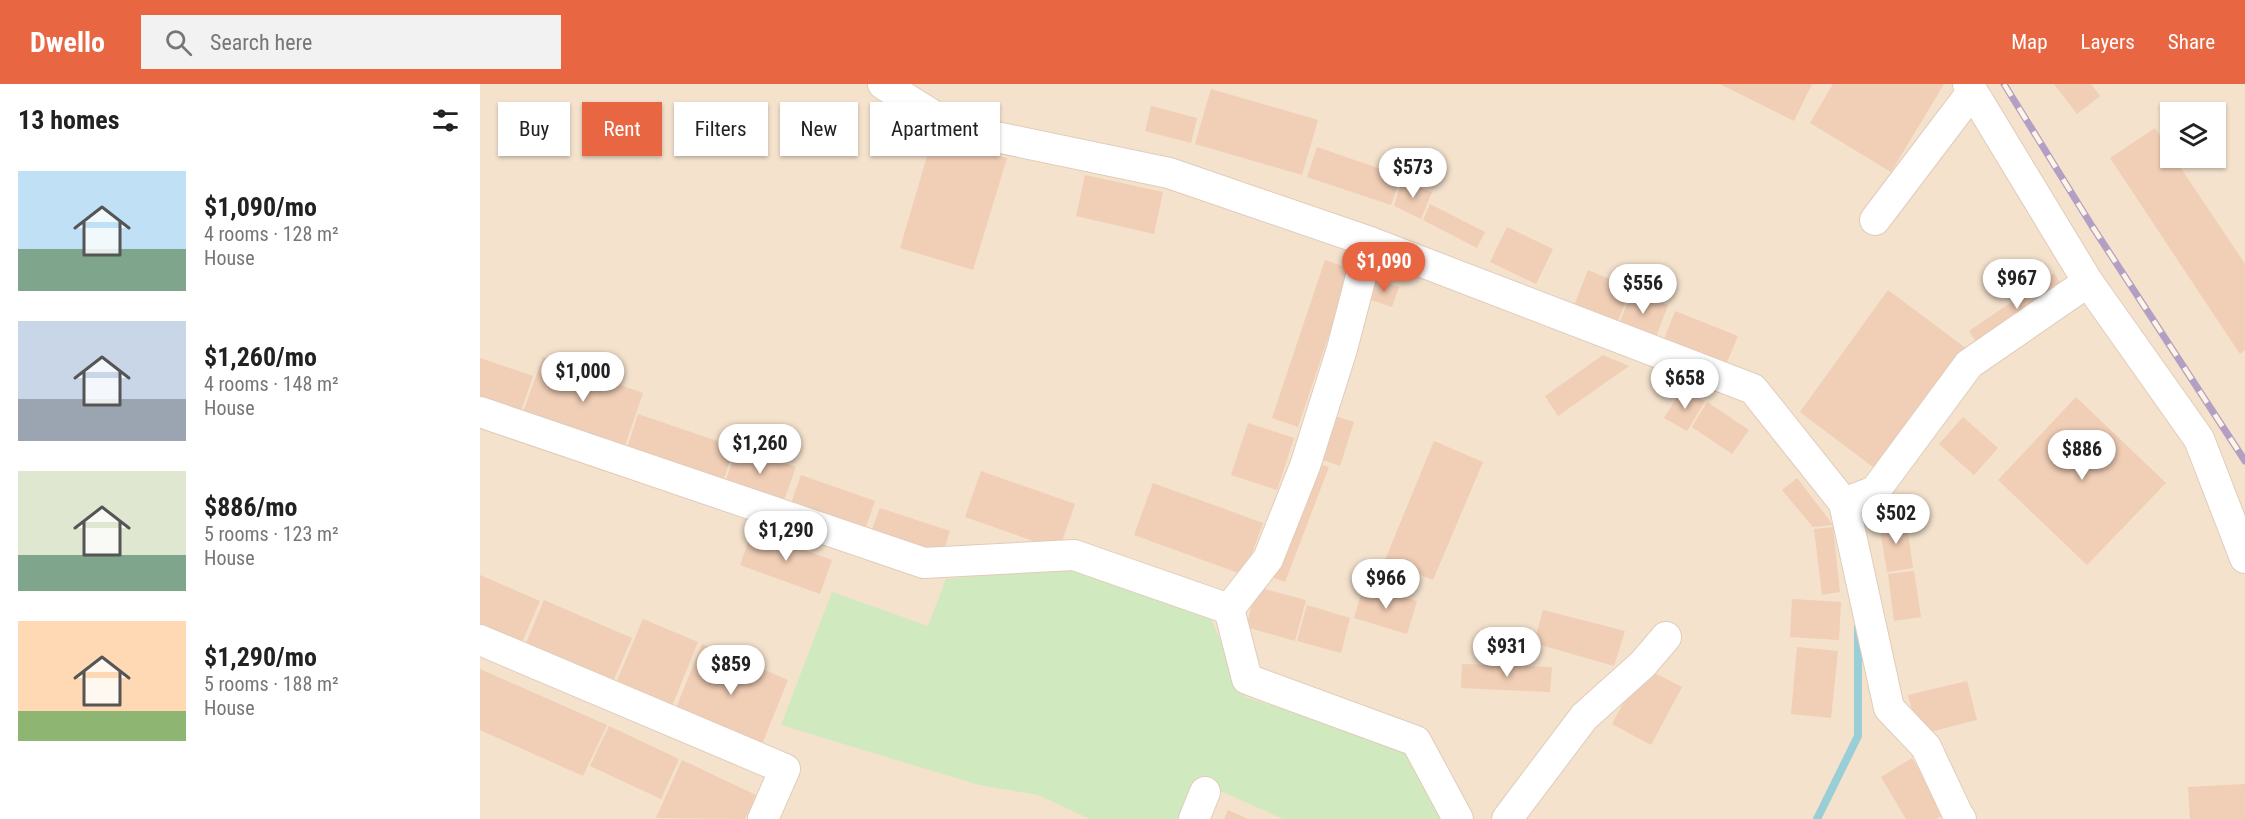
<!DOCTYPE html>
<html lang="en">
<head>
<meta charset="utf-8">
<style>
  :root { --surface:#fff; --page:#f2f2f2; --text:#222; --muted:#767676; --accent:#e86642 }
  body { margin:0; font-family:"Roboto Condensed",sans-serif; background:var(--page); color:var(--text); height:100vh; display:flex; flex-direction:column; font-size:22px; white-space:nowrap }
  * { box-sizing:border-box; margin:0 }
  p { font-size:20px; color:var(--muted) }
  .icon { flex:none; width:33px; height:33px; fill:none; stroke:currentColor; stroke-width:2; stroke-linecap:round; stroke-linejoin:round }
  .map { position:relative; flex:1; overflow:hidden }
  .details { display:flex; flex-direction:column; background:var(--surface); width:480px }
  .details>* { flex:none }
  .hud { position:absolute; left:18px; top:18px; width:570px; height:54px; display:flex; gap:12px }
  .buttons { position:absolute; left:1680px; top:18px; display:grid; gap:12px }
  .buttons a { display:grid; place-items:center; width:66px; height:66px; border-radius:0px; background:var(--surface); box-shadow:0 2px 4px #0004; font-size:30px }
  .price { position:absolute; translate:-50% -51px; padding:0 14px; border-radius:21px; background:#fff; color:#222; font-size:20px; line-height:39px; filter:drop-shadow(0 2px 3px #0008) }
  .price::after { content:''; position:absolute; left:50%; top:36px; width:18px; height:14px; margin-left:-9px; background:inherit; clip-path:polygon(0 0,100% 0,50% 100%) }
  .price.on { background:var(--accent); color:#fff }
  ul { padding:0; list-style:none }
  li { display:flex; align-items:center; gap:18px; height:150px; padding:0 18px }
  li span { display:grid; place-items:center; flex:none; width:168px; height:120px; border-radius:0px; color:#555 }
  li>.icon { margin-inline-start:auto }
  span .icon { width:72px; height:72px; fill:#fffc; stroke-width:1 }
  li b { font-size:26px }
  h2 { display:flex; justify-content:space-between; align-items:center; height:72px; padding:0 18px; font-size:26px }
  .pill { padding:0 21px; border-radius:0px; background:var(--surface); box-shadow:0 2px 4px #0004; font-size:21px; line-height:54px }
  .pill.on { background:var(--accent); color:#fff }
  header { display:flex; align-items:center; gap:36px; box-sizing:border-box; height:84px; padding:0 30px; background:var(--accent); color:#fff }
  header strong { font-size:28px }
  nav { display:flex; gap:33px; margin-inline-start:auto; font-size:21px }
  .search { width:420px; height:54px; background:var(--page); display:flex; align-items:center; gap:15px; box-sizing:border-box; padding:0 21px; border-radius:0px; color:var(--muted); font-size:22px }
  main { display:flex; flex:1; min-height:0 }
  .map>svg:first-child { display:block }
  .residential { fill:#f4e2cd; fill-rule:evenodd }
  .green { fill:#d0e9be }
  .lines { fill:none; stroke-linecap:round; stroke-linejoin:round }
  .stream { stroke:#9aced7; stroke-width:8 }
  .building { fill:#f1ceb6 }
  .street-casing { stroke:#e0ccbb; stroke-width:32 }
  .street { stroke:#fff; stroke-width:30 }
  .rail-casing { stroke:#b39fc4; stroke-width:7 }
  .rail { stroke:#fff5e5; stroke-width:4.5; stroke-dasharray:14; stroke-linecap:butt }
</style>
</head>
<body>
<header>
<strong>Dwello</strong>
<div class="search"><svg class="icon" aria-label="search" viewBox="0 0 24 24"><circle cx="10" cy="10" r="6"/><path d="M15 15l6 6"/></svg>Search here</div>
<nav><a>Map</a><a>Layers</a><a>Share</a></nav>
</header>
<main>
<section class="details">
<h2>13 homes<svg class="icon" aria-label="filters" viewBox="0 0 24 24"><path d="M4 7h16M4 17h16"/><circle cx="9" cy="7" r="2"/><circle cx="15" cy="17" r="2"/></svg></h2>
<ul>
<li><span style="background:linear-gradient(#bfe0f5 65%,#7fa58c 0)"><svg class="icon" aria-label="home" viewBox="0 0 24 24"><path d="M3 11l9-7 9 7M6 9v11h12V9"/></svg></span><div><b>$1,090/mo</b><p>4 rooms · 128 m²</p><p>House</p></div></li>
<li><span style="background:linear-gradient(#c9d6e8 65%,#9aa5b1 0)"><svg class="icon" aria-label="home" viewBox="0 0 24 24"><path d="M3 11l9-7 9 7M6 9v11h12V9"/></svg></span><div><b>$1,260/mo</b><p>4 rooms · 148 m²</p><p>House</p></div></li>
<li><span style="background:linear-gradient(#dfe7d0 70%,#7fa58c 0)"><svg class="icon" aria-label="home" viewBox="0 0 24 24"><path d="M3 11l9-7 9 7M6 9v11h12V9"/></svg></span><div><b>$886/mo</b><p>5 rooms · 123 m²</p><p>House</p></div></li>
<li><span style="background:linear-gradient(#ffd9b3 75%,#8fb573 0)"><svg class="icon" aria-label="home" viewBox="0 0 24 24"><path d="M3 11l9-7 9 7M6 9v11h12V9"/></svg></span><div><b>$1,290/mo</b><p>5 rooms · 188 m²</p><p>House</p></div></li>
</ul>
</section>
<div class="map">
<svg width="1765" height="735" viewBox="0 0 1765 735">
  <rect width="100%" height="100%" fill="#fcf1df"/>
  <path class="residential" d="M 0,0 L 1765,0 L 1765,735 L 0,735 ZM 1690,28 L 1736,28 L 1736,74 L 1690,74 Z"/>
  <polygon class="green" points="603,482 730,533 765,613 926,665 965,735 803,735 718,697 699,735 610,735 558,711 499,701 301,641 352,508 448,542 466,495"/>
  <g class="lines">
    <polyline class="stream" points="1337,735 1378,652 1378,543"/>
  </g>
  <g class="building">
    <polygon points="1240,0 1332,0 1314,37"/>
    <polygon points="1353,0 1464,0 1411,88 1330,39"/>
    <polygon points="1574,0 1611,0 1620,12 1597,30"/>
    <polygon points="731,5 838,36 822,91 715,60"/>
    <polygon points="671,22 717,34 711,59 665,47"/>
    <polygon points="1675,44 1690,68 1690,74 1694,74 1765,180 1765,266 1760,270 1630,74"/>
    <polygon points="453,52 527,74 493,186 420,164"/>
    <polygon points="837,63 921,92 911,121 827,93"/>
    <polygon points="605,91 683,108 674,150 596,132"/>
    <polygon points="922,97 952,108 941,135 914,122"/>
    <polygon points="950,120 1005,148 997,164 943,136"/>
    <polygon points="1027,143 1073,165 1056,200 1010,178"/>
    <polygon points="845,176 871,185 818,343 792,334"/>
    <polygon points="1108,186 1151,204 1136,242 1093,224"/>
    <polygon points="1574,189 1585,206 1500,264 1489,247"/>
    <polygon points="896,195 919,203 912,223 888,215"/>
    <polygon points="1153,206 1188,221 1175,256 1138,242"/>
    <polygon points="1408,206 1491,268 1401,389 1320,328"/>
    <polygon points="1195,227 1258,252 1245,283 1183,258"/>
    <polygon points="1123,271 1149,282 1078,332 1065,312"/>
    <polygon points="63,273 163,309 144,364 43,328"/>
    <polygon points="0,274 53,292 41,327 0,313"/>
    <polygon points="1202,305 1225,317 1207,347 1184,334"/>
    <polygon points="1596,313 1686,399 1607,481 1518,396"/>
    <polygon points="1227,318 1269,346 1252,370 1212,343"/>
    <polygon points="158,330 255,363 243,397 147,365"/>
    <polygon points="852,331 874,338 860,382 838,374"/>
    <polygon points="1483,333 1518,364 1494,391 1459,360"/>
    <polygon points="768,339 814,354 797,406 751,391"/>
    <polygon points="954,357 1003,378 953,496 905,476"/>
    <polygon points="258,362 316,383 303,419 245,398"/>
    <polygon points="831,377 849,383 805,498 787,491"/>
    <polygon points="501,387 595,420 579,466 485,433"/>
    <polygon points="321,391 395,417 384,448 310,422"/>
    <polygon points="1317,394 1353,441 1333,443 1302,406"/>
    <polygon points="673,399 783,439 764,491 654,451"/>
    <polygon points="400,424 470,447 461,474 390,450"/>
    <polygon points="1426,435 1433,484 1407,488 1399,439"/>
    <polygon points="1353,443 1360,508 1342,511 1334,445"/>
    <polygon points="272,447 352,476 340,510 260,481"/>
    <polygon points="1434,487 1441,533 1414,537 1408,490"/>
    <polygon points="0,491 60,517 40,563 0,545"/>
    <polygon points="884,501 937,517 927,550 874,534"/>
    <polygon points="777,503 826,516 815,557 766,543"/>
    <polygon points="1312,515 1361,518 1359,556 1310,553"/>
    <polygon points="64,516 152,554 131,602 44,564"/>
    <polygon points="827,521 870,534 861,569 817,557"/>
    <polygon points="1063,526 1145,547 1134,582 1054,559"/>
    <polygon points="163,535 218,558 190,627 134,604"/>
    <polygon points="222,560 308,596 280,665 194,629"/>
    <polygon points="1317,563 1358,567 1351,634 1311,630"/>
    <polygon points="982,580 1072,583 1070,608 981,604"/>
    <polygon points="1163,583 1202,603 1171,661 1132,640"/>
    <polygon points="0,585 127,641 103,692 0,646"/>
    <polygon points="1487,597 1497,636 1438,651 1428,611"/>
    <polygon points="129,642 199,675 181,715 110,682"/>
    <polygon points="1432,674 1465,730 1456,735 1426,735 1401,693"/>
    <polygon points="202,676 276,711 265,735 176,734"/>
    <polygon points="1765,700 1765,735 1710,735 1708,703"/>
    <polygon points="748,726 768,735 744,735"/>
  </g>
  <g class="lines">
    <defs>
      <g id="street">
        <polyline points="403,0 473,44 689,89 890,158 1273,305 1364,419 1409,624 1446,663 1478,731 1481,735"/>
        <polyline points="1488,0 1608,198 1719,355 1765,474"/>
        <polyline points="1395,136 1492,8"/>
        <polyline points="0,328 444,479 594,471 749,525 767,595 936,657 978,735"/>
        <polyline points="1364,419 1395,407 1489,280 1608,198"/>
        <polyline points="749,525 788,475 825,382 862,265 890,158"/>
        <polyline points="0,556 305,685 283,735"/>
        <polyline points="714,735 725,708"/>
        <polyline points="1027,735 1104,633 1163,580 1186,553"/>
      </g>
    </defs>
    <use href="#street" class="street-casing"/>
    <use href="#street" class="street"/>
    <defs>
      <polyline id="rail" points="1524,0 1612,142 1765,377"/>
    </defs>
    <use href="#rail" class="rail-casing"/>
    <use href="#rail" class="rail"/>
  </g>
</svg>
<div class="buttons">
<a><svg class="icon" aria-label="layers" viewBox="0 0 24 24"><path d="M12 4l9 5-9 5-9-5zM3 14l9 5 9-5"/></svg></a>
</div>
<b class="price" style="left:933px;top:115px">$573</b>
<b class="price on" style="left:904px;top:209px">$1,090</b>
<b class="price" style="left:1537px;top:226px">$967</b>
<b class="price" style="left:1163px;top:231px">$556</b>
<b class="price" style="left:103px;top:319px">$1,000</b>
<b class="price" style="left:1205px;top:326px">$658</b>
<b class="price" style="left:280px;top:391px">$1,260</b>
<b class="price" style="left:1602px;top:397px">$886</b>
<b class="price" style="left:1416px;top:461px">$502</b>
<b class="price" style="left:306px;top:478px">$1,290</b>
<b class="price" style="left:906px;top:526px">$966</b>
<b class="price" style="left:1027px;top:594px">$931</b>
<b class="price" style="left:251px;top:612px">$859</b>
<div class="hud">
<a class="pill">Buy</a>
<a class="pill on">Rent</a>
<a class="pill">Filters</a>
<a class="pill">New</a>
<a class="pill">Apartment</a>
</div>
</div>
</main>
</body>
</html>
